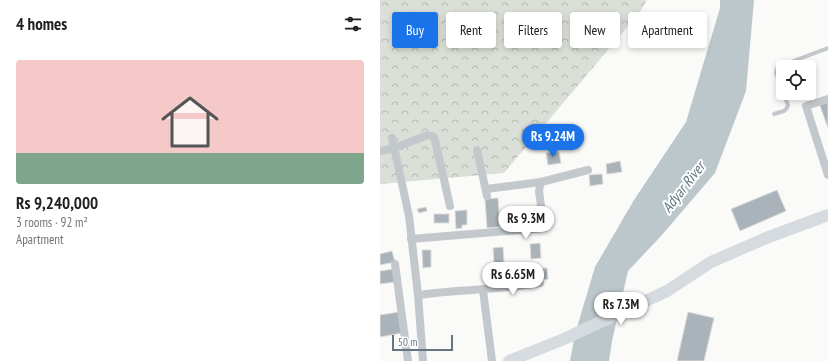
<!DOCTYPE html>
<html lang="en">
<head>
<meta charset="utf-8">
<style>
  :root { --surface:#fff; --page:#f2f2f2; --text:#202124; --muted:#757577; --line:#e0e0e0; --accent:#1a73e8 }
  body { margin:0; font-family:"PT Sans Narrow",sans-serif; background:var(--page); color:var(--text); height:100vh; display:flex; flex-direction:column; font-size:15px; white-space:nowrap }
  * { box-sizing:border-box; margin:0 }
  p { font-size:13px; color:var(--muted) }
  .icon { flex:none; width:22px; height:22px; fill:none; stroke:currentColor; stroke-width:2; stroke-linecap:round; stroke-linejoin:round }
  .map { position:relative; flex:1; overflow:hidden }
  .sheet { display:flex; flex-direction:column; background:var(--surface); width:380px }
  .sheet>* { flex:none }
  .hud { position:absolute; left:12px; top:12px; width:376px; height:36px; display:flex; gap:8px }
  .buttons { position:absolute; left:396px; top:60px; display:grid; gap:8px }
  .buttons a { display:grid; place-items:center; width:40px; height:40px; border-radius:4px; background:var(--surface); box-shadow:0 2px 6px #0003; font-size:20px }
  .scale { position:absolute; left:12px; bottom:10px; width:61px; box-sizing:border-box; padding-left:4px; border:2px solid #657683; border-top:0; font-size:11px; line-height:14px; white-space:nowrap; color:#657683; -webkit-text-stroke:3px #fff; paint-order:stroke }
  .price { position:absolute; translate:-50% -34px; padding:0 9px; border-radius:14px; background:#fff; color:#222; font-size:13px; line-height:26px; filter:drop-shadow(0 1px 2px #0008) }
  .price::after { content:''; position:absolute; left:50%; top:24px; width:12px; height:9px; margin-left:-6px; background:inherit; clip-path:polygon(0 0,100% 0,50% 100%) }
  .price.current { background:var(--accent); color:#fff }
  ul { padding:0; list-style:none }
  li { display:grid; align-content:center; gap:8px; height:212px; padding:0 16px }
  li+li { border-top:1px solid var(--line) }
  li span { display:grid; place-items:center; height:124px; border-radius:4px; color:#555 }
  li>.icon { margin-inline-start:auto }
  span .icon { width:72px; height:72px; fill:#fffc; stroke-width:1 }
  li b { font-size:17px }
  h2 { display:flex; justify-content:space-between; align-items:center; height:48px; padding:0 16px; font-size:17px }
  .pill { padding:0 14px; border-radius:4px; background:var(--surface); box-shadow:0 2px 6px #0003; font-size:14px; line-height:36px }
  .pill.current { background:var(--accent); color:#fff }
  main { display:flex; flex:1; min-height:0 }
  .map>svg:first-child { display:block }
  .forest { fill:url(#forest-crowns) }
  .water { fill:#bbc7cb }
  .building { fill:#aab3b9; stroke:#dcdcda }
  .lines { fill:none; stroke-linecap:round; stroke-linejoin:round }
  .service { stroke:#c3c8cc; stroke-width:4 }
  .minor { stroke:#c3c8cc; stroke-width:8 }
  .secondary { stroke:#d6dbdf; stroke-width:12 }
  .labels { text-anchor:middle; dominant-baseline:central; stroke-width:4; stroke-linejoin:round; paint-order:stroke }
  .water-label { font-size:15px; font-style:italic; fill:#60757c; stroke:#fff }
</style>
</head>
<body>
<main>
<section class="sheet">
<h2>4 homes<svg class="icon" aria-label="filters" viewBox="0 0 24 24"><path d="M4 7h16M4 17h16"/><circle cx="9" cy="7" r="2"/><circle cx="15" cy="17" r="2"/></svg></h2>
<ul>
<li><span style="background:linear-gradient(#f6c9c9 75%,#7fa58c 0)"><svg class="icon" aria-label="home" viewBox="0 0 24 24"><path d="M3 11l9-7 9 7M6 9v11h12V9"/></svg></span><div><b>Rs 9,240,000</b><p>3 rooms · 92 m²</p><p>Apartment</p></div></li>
</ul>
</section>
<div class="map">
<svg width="448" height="361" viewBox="0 0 448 361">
  <defs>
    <pattern id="forest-crowns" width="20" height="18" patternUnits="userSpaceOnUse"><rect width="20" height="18" fill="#dadfd7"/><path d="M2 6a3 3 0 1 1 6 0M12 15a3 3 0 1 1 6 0" fill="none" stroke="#b4b9b4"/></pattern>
  </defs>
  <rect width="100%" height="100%" fill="#fafaf8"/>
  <polygon class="forest" points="0,0 267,0 260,12 124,173 0,184"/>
  <polygon class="water" points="340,0 374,0 366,91 335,173 281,236 248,271 232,341 229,361 190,361 195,334 215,267 254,200 306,122 340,8"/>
  <g class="building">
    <polygon points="448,100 448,128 439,103"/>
    <polygon points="179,152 181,163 168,165 166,153"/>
    <polygon points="240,161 242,172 227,174 226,164"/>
    <polygon points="222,174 223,184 210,186 209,175"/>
    <polygon points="397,190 406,211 360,231 351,209"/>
    <polygon points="118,198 120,227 107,228 105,199"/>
    <polygon points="46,207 47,211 39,213 37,209"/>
    <polygon points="87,210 87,225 82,225 82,228 76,229 75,211"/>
    <rect x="54" y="214" width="15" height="9"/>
    <polygon points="160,243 161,258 151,259 150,244"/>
    <polygon points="123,247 124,262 114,263 113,248"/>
    <polygon points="42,250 51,250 51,267 43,268"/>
    <polygon points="12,251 15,262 0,265 0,254"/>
    <polygon points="167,268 168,279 155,281 154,269"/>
    <polygon points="14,269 16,282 0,284 0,271"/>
    <polygon points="19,312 22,333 0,337 0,315"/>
    <polygon points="308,312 334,318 324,361 297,361"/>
  </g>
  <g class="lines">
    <g class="service">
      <polyline points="403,92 396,73 397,69 400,66 448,48"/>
      <polyline points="394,114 404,111 407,108 408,105 403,93"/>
    </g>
    <g class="minor">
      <polyline points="448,99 426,106 448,175"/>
      <polyline points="12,138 29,216 38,295 43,361"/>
      <polyline points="97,150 107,196"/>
      <polyline points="0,151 14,148 48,135 54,137 55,140 70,206"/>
      <polyline points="106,189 161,182"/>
      <polyline points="31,239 164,228 159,191 161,182 208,170"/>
      <polyline points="15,264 28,361"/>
      <polyline points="103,290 112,361"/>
      <path d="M 38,295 C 78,289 120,290 160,283"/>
    </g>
    <polyline class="secondary" points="129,361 184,339 287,291 331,262 386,238 448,215"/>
  </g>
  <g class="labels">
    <g class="water-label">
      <text transform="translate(303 187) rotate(-52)">Adyar River</text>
    </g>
  </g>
</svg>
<div class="buttons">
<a><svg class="icon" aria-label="locate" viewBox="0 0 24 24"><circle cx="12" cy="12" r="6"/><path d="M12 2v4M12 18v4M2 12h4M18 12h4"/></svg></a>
</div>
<div class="scale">50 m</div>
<b class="price current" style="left:173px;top:158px">Rs 9.24M</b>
<b class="price" style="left:146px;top:240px">Rs 9.3M</b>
<b class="price" style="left:133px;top:296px">Rs 6.65M</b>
<b class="price" style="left:241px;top:326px">Rs 7.3M</b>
<div class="hud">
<a class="pill current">Buy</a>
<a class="pill">Rent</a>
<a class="pill">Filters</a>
<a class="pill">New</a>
<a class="pill">Apartment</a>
</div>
</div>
</main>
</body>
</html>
